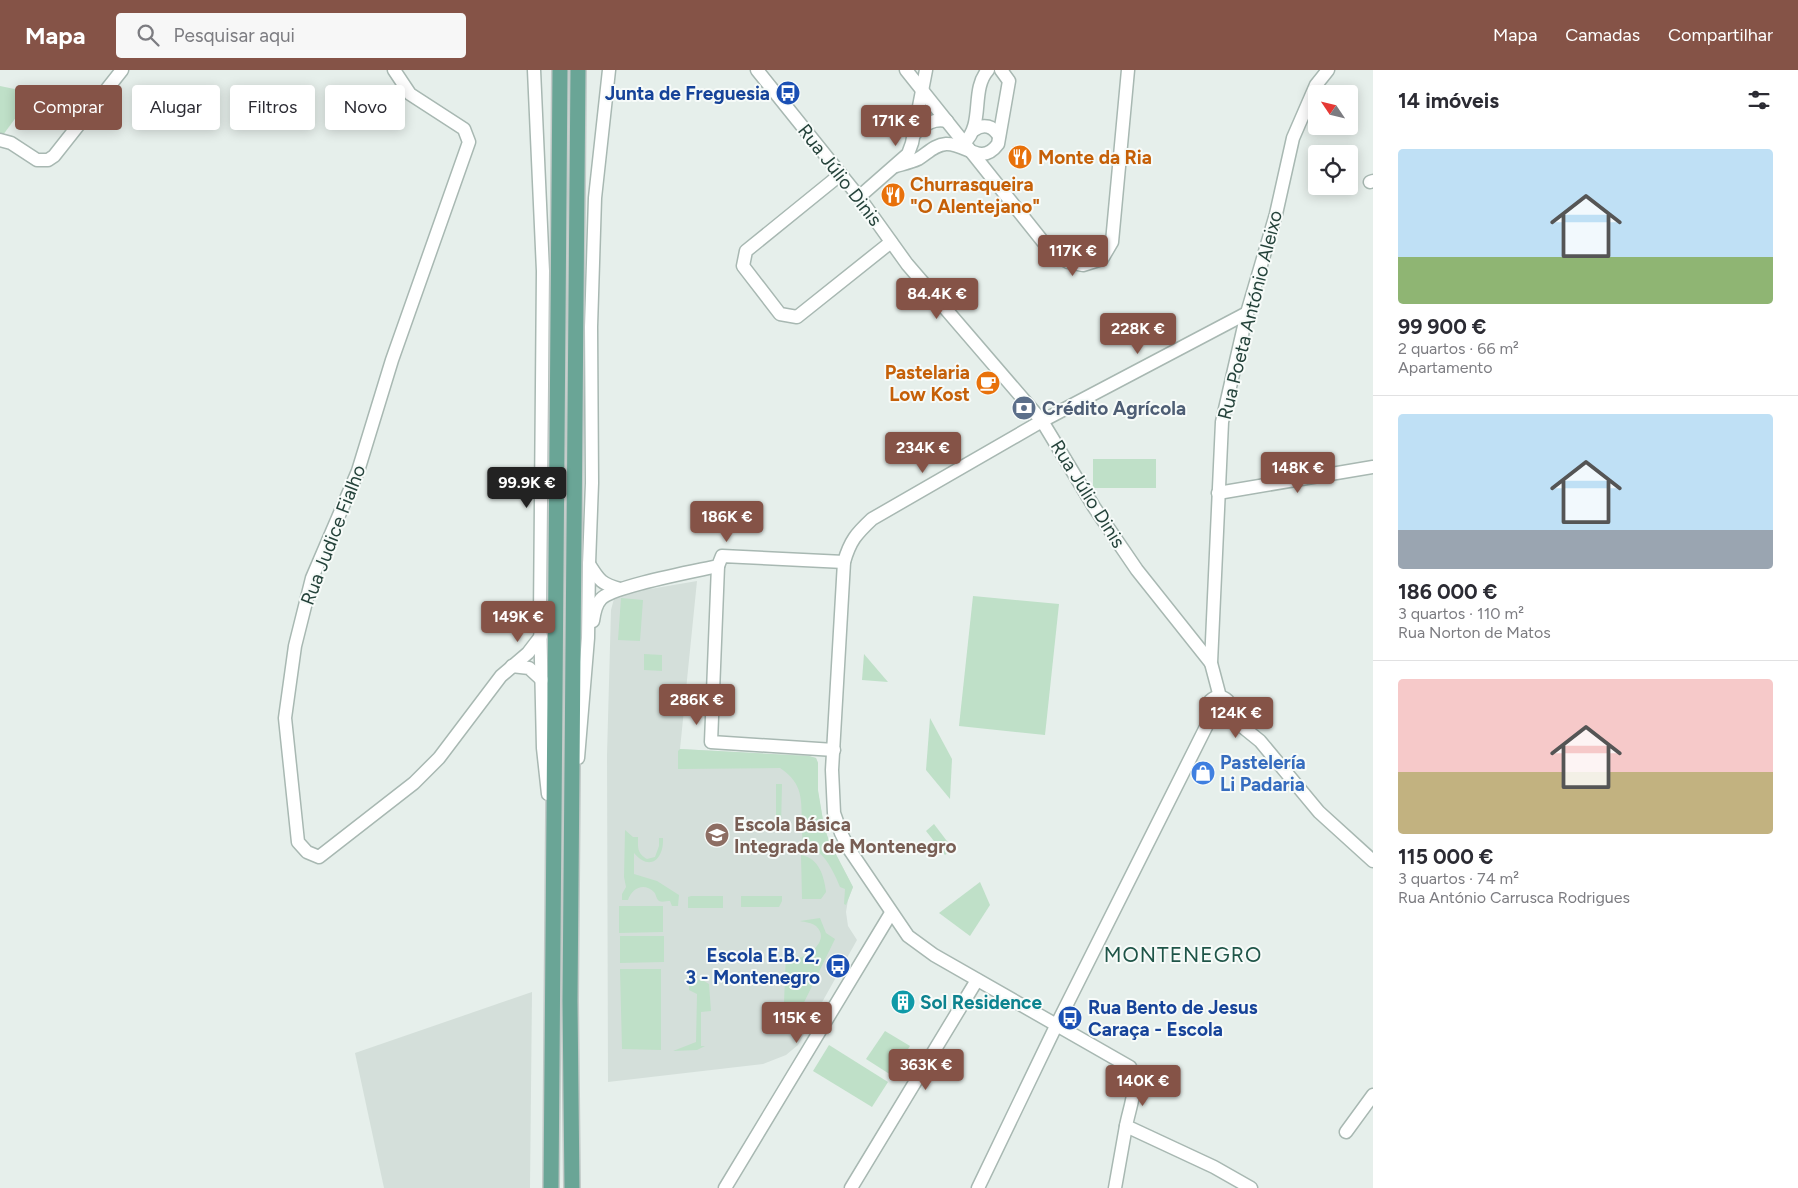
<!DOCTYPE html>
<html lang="pt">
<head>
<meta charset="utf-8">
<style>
  :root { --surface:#fff; --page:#f7f7f7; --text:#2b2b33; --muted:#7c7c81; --line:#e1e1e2; --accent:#855347 }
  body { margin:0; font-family:Figtree,sans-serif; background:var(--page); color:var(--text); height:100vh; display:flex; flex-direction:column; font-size:19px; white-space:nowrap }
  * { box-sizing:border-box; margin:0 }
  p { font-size:16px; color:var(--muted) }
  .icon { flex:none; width:28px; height:28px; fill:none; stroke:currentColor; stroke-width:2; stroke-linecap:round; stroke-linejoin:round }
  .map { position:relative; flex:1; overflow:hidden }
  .side { display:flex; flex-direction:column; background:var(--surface); width:425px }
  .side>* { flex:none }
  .guide { position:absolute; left:15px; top:15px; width:475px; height:45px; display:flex; gap:10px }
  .needle { width:32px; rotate:305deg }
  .fabs { position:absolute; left:1308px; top:15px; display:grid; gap:10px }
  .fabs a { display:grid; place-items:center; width:50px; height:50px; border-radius:5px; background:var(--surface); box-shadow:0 2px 12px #0003; font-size:25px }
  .price { position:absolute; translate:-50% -42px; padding:0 11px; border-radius:5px; background:var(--accent); color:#fff; font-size:16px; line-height:32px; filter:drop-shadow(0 1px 2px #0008) }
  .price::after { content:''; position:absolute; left:50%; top:30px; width:15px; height:11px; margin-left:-8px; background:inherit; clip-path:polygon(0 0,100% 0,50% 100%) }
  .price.active { background:#222; color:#fff }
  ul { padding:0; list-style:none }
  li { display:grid; align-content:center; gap:10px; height:265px; padding:0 25px }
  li+li { border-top:1px solid var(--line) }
  li span { display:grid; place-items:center; height:155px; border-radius:5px; color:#555 }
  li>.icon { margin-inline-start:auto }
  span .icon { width:90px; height:90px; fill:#fffc; stroke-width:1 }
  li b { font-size:21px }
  h2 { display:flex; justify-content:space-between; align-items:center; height:60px; padding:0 25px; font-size:21px }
  .chip { padding:0 18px; border-radius:5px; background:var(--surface); box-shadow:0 2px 12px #0003; font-size:18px; line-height:45px }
  .chip.active { background:var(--accent); color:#fff }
  header { display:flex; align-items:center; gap:30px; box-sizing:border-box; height:70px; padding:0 25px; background:var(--accent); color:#fff }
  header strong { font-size:24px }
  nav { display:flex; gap:28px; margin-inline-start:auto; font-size:18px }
  .search { width:350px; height:45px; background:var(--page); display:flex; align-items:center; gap:12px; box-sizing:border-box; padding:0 18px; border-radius:5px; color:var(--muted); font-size:19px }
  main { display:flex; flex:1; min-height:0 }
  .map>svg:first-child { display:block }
  .built { fill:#d4dfda }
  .green { fill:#bfe0c8 }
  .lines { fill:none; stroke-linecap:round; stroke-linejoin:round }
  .street-casing { stroke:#a8b8b2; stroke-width:15 }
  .primary-casing { stroke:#c2cac8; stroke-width:18 }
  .street { stroke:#fff; stroke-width:12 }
  .primary { stroke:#6aa596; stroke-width:15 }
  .labels { text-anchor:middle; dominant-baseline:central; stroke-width:4; stroke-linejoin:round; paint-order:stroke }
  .transit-label { font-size:19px; font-weight:bold; fill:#164399; stroke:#f7fbf9; text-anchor:end }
  .food-label { font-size:19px; font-weight:bold; fill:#c56008; stroke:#f7fbf9; text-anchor:start }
  .street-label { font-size:19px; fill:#24423a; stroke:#f7fbf9 }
  .service-label { font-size:19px; font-weight:bold; fill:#4e5e75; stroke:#f7fbf9; text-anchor:start }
  .shop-label { font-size:19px; font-weight:bold; fill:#366cbe; stroke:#f7fbf9; text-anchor:start }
  .education-label { font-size:19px; font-weight:bold; fill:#785e54; stroke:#f7fbf9; text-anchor:start }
  .culture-label { font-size:19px; font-weight:bold; fill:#0d838f; stroke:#f7fbf9; text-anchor:start }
  .quarter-label { font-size:21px; letter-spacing:1px; fill:#1f5548; stroke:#f7fbf9 }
</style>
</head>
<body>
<header>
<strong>Mapa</strong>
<div class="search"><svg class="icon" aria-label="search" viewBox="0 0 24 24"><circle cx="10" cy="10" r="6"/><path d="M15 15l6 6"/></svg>Pesquisar aqui</div>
<nav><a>Mapa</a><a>Camadas</a><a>Compartilhar</a></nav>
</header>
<main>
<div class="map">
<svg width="1373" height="1118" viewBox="0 0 1373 1118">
  <rect width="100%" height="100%" fill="#e6efeb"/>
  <g class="built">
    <polygon points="697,511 680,679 809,686 816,688 818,693 818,722 824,756 829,771 853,817 848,830 846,842 848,856 857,870 798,975 786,985 763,994 608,1012 607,685 611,540 615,525"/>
    <polygon points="532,922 530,1118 384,1118 355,983"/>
  </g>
  <g class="green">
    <polygon points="0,16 34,23 0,69"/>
    <rect x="1093" y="389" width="63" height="29"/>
    <polygon points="973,526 1059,534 1045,665 959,656"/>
    <polygon points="621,528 643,530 640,571 618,570"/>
    <polygon points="644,584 662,585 662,601 644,600"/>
    <polygon points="864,584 888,612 862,610"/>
    <polygon points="930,648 952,689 950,729 926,700"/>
    <path d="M 680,679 L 809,686 L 816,688 L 818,693 L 818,720 L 824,756 L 829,771 L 853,817 L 846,835 L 844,834 L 845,819 L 840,817 C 836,807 828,789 818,782 C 812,778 805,779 803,771 C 802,767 802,760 802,756 C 801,730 804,714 780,698 L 678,699 L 678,681 Z"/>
    <polygon points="776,714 782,714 781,758 776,758"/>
    <polygon points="934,754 953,779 945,785 926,761"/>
    <path d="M 625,760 L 633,767 L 638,767 C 638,778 637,783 647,789 L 655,787 L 659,776 L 659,768 L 663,768 C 664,789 650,802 634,783 L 634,804 L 657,811 L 679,825 L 678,836 L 672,836 L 670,831 C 666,831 660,833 658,830 C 656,828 656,824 654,822 C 644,812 632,818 628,830 L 622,830 L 622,824 L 626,817 L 624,807 Z"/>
    <path d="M 801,785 C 819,788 824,806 826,822 L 821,829 L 802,829 Z"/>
    <polygon points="980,812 990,835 970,866 939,843"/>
    <polygon points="691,826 723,826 723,838 688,838 688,827"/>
    <polygon points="741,826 782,826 782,831 779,837 741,837"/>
    <polygon points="619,836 663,836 663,862 619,863"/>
    <path d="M 820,848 L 826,863 L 835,869 L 792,957 L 786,964 L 783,957 L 786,883 L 799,888 C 811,885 830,869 816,856 C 812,853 805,852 800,851 Z"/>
    <polygon points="620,866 664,866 664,892 620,893"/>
    <polygon points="620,899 661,899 661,980 622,979"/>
    <polygon points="689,908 704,911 709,914 711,941 701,942 701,976 705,976 697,980 673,981 696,972 697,924 689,920"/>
    <polygon points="885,961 910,976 891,1005 866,989"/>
    <polygon points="829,975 888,1012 872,1037 813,1001"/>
  </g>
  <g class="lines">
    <defs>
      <g id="street">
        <polyline points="394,0 410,24 464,59 469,72 392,290 358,401 312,508 295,576 285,648 298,772 307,782 319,787 414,713 439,688 501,606 528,583 541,566"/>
        <polyline points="534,0 543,201 540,546 543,678 548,724"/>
        <polyline points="757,0 859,127 907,194 1042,351 1094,437 1137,500 1211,593"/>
        <polyline points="906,0 1052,183 1068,192 1083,195 1102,189 1112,172 1128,0"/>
        <path d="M 974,60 C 984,53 993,56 999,66"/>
        <path d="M 914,64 C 925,55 932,48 947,51"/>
        <polyline points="0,70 11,73 37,90 48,90 54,86 122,0"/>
        <path d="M 964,73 C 985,54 970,20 988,0"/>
        <path d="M 896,96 C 903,94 912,92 918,89 C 928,83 934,75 946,74 C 966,73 981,97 998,74 L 1009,11 L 1001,0"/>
        <polyline points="841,104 746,181 743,196 780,244 797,247 891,172"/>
        <polyline points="1370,112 1373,111"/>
        <polyline points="859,127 908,84 912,73 926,0"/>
        <path d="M 1247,243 L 1042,351 L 872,449 C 856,464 850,471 844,492 L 832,700 L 834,743 L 841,763 L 849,779 L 908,866 L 934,885 L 1130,997 C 1140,1013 1129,1039 1126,1056 L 1214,1097 L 1251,1118"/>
        <polyline points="1218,423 1373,397"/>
        <path d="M 589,494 C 599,510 601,514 620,519"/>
        <polyline points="718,496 711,672 834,680"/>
        <path d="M 593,551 C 594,544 596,534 601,529 C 613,516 696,501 718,496 L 722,486 L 844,492"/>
        <polyline points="512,596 529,598 542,610"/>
        <polyline points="1220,627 1211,593 1222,352 1247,243 1276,144 1293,68 1316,15 1328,0"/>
        <circle cx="1219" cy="639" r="12"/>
        <polyline points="1229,646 1260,671 1319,742 1373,791"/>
        <polyline points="578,688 588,568 589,494 592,413 591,257 595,128 609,0"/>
        <polyline points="1346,1062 1373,1025"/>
        <polyline points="725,1118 891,843"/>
        <polyline points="851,1118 977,910"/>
        <polyline points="978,1118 1056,956 1211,647"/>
        <polyline points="1115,1118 1126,1056"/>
      </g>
      <g id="primary">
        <polyline points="551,1118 560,0"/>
        <polyline points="572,1118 570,931 578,0"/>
      </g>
    </defs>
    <use href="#street" class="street-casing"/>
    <use href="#primary" class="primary-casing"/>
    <use href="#street" class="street"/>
    <use href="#primary" class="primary"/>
  </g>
  <defs>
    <symbol id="bus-disc" viewBox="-11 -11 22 22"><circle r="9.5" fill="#1a4fb4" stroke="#f7fbf9"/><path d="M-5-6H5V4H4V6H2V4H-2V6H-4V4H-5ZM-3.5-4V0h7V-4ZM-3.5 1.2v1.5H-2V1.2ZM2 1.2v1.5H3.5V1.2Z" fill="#fff"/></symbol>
    <symbol id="restaurant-disc" viewBox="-11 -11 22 22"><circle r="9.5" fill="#e8710a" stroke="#f7fbf9"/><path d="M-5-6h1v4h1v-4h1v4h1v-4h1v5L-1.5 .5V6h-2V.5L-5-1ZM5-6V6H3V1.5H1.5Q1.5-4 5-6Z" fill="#fff"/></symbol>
    <symbol id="cafe-disc" viewBox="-11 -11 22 22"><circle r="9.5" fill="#e8710a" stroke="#f7fbf9"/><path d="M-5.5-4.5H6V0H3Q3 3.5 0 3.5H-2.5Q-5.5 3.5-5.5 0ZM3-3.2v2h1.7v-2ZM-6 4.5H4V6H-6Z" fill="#fff"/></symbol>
    <symbol id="bank-disc" viewBox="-11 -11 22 22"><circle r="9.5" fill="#5c6f8a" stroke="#f7fbf9"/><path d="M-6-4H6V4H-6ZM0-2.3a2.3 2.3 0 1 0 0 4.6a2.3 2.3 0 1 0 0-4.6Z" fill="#fff"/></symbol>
    <symbol id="shop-disc" viewBox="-11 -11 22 22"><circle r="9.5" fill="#3f7fe0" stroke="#f7fbf9"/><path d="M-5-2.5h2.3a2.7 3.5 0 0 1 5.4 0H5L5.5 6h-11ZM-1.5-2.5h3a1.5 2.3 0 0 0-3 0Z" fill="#fff"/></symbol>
    <symbol id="school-disc" viewBox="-11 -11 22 22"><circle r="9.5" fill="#8d6e63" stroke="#f7fbf9"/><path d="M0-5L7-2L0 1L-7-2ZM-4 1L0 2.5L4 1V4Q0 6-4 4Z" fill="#fff"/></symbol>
    <symbol id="building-disc" viewBox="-11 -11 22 22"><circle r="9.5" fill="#0f9aa8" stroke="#f7fbf9"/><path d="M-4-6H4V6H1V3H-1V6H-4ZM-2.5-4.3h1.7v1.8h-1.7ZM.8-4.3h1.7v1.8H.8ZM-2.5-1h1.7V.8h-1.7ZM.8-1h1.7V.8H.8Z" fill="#fff"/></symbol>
  </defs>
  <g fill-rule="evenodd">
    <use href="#bus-disc" x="774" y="9" width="28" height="28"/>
    <use href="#restaurant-disc" x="1006" y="73" width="28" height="28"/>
    <use href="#restaurant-disc" x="879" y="111" width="28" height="28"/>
    <use href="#cafe-disc" x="974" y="299" width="28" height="28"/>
    <use href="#bank-disc" x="1010" y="324" width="28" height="28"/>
    <use href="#shop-disc" x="1189" y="689" width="28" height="28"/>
    <use href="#school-disc" x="703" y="751" width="28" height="28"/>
    <use href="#bus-disc" x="824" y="882" width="28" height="28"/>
    <use href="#building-disc" x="889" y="918" width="28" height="28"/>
    <use href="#bus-disc" x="1056" y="934" width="28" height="28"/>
  </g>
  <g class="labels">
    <g class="transit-label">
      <text x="770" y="23">Junta de Freguesia</text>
      <text x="820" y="885">Escola E.B. 2,<tspan x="820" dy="22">3 - Montenegro</tspan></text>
      <text x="1088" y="937" text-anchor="start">Rua Bento de Jesus<tspan x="1088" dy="22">Caraça - Escola</tspan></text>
    </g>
    <g class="food-label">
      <text x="1038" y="87">Monte da Ria</text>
      <text x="910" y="114">Churrasqueira<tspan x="910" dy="22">"O Alentejano"</tspan></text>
      <text x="970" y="302" text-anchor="end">Pastelaria<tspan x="970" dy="22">Low Kost</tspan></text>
    </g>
    <g class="street-label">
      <text transform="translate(840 105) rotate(52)">Rua Júlio Dinis</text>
      <text transform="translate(1250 245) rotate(-76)">Rua Poeta António Aleixo</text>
      <text transform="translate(1088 424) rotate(58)">Rua Júlio Dinis</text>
      <text transform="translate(333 465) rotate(-69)">Rua Judice Fialho</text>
    </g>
    <g class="service-label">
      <text x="1042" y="338">Crédito Agrícola</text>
    </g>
    <g class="shop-label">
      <text x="1220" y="692">Pastelería<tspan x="1220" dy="22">Li Padaria</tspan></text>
    </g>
    <g class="education-label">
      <text x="734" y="754">Escola Básica<tspan x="734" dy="22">Integrada de Montenegro</tspan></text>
    </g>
    <g class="culture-label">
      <text x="920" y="932">Sol Residence</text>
    </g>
    <g class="quarter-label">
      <text x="1183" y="884">MONTENEGRO</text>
    </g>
  </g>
</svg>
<div class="fabs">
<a><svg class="needle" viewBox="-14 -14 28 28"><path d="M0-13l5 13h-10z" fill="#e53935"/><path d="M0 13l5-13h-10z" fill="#7c7c81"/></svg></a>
<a><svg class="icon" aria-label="locate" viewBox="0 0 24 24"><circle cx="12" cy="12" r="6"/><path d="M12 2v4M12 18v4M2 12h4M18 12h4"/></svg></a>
</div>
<b class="price" style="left:896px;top:77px">171K €</b>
<b class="price" style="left:1073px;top:207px">117K €</b>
<b class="price" style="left:937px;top:250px">84.4K €</b>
<b class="price" style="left:1138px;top:285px">228K €</b>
<b class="price" style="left:923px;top:404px">234K €</b>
<b class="price" style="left:1298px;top:424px">148K €</b>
<b class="price active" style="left:527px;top:439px">99.9K €</b>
<b class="price" style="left:727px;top:473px">186K €</b>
<b class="price" style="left:518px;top:573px">149K €</b>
<b class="price" style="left:697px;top:656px">286K €</b>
<b class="price" style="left:1236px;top:669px">124K €</b>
<b class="price" style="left:797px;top:974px">115K €</b>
<b class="price" style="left:926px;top:1021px">363K €</b>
<b class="price" style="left:1143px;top:1037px">140K €</b>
<div class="guide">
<a class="chip active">Comprar</a>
<a class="chip">Alugar</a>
<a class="chip">Filtros</a>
<a class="chip">Novo</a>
</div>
</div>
<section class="side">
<h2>14 imóveis<svg class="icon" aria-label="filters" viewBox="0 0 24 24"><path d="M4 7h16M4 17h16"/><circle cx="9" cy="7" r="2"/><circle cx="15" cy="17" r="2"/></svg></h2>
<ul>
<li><span style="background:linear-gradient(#bfe0f5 70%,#8fb573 0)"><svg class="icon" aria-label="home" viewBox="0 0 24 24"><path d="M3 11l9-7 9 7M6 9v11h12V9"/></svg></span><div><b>99 900 €</b><p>2 quartos · 66 m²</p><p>Apartamento</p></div></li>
<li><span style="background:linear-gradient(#bfe0f5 75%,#9aa5b1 0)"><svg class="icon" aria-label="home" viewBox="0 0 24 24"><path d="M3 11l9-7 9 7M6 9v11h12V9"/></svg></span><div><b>186 000 €</b><p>3 quartos · 110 m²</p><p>Rua Norton de Matos</p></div></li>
<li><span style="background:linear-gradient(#f6c9c9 60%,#c2b280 0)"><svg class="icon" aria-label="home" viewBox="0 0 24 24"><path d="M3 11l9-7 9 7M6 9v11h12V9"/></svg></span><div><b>115 000 €</b><p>3 quartos · 74 m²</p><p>Rua António Carrusca Rodrigues</p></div></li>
</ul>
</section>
</main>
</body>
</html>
